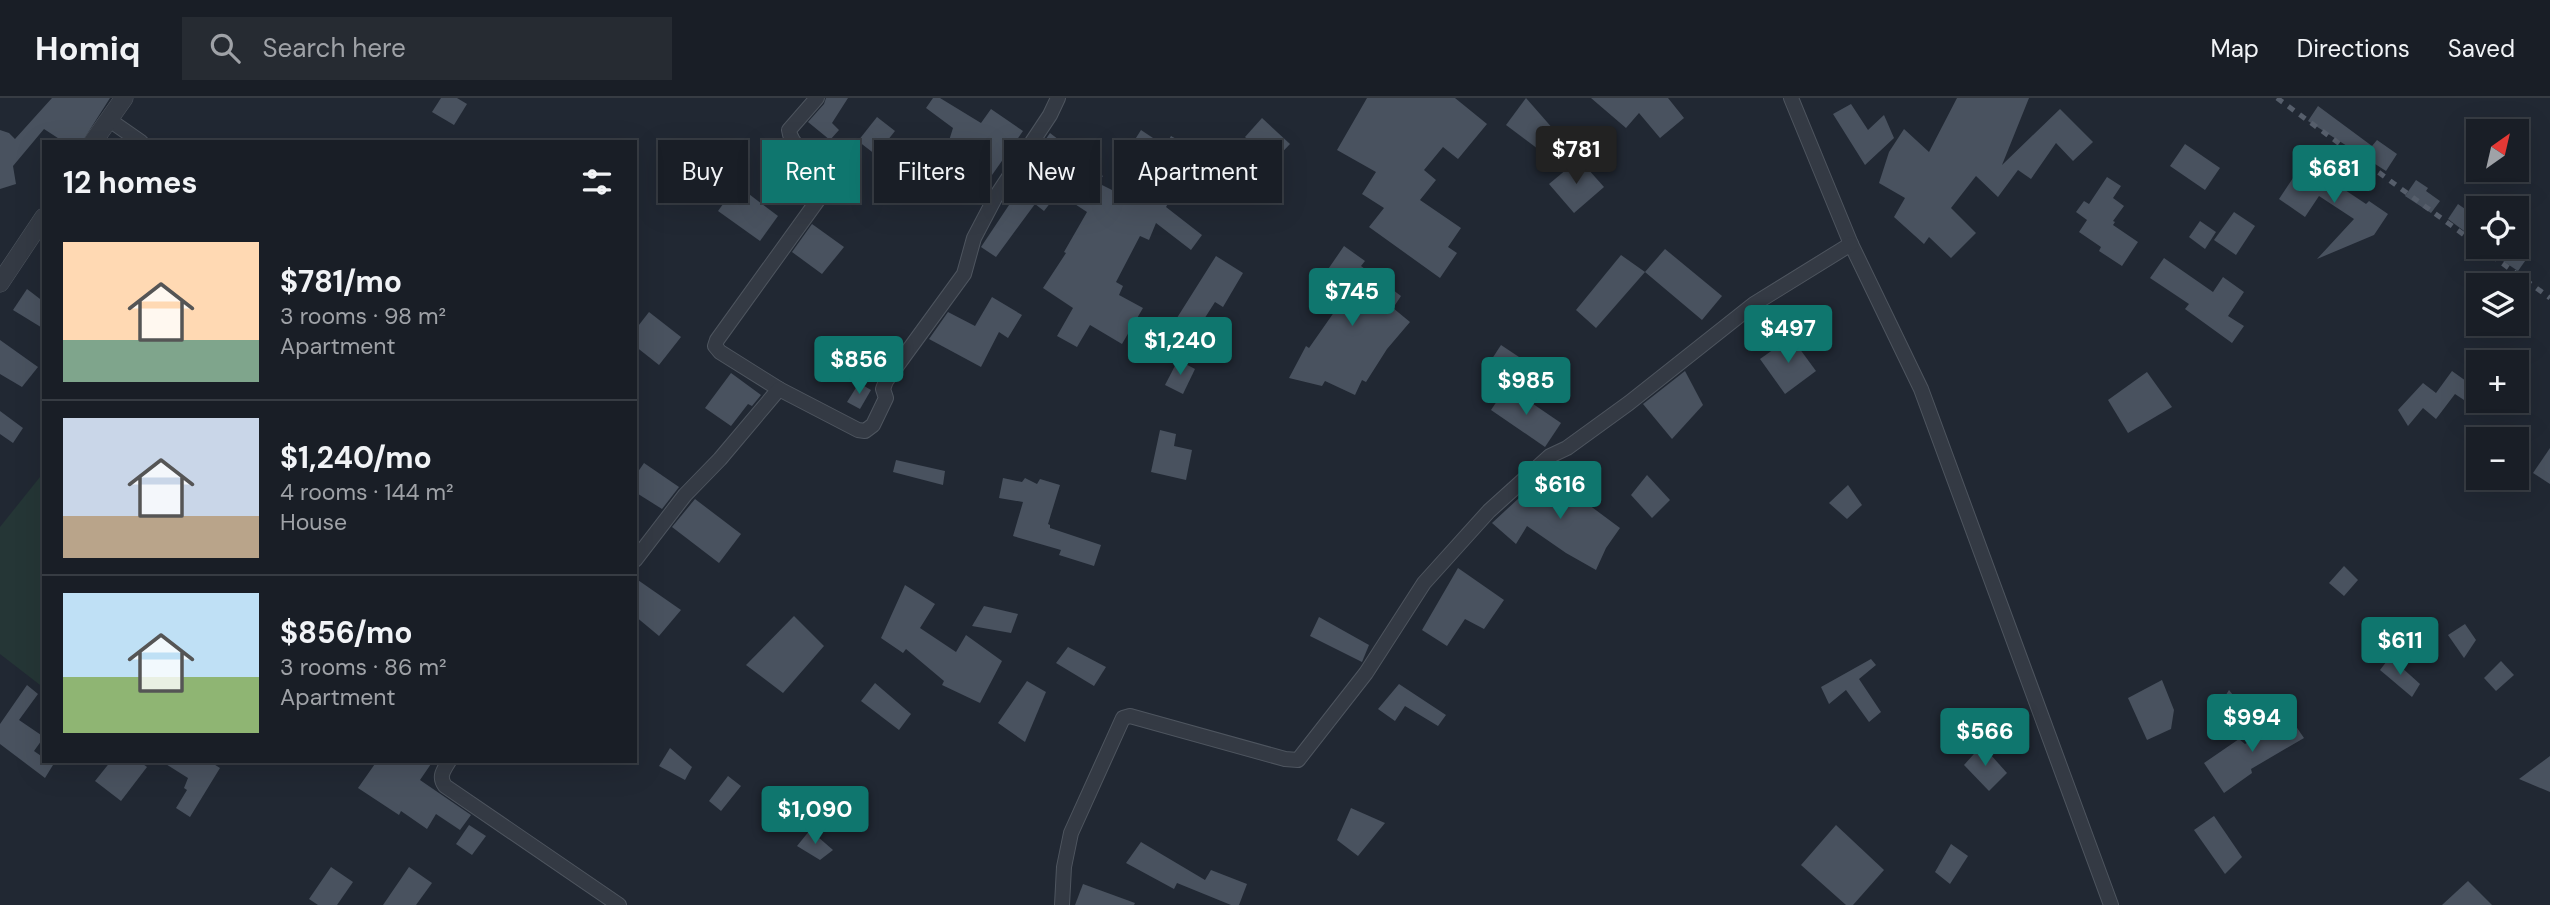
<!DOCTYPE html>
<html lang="en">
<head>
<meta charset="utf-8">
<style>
  :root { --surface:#191e26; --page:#262b32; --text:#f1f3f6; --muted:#9fa2a7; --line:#373c43; --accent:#0f766e }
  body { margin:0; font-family:"DM Sans",sans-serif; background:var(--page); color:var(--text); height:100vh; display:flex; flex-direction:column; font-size:26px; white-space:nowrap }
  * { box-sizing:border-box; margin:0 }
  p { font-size:23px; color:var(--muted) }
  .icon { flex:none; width:38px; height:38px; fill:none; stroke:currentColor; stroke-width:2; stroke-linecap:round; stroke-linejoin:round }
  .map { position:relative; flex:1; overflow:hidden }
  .side { position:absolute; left:42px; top:42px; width:595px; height:623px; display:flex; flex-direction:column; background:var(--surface); border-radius:0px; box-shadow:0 7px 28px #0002,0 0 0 2px var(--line) }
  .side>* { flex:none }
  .banner { position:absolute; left:658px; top:42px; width:665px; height:63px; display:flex; gap:14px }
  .needle { width:46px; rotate:34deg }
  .controls { position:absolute; left:2466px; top:21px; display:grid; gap:14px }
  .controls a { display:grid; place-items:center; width:63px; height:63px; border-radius:0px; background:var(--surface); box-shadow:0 7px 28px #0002,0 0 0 2px var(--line); font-size:35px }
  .price { position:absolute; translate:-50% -60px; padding:0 16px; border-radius:7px; background:var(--accent); color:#fff; font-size:23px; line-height:46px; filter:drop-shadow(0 2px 4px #0008) }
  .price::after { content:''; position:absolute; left:50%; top:42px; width:21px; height:16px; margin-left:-10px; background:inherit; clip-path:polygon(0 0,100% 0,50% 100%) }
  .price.active { background:#222; color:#fff }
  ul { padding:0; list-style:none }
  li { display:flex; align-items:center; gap:21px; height:175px; padding:0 21px }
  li+li { border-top:2px solid var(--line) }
  li span { display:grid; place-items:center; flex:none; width:196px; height:140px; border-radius:0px; color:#555 }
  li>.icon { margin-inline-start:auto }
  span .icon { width:84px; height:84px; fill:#fffc; stroke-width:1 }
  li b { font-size:30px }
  h2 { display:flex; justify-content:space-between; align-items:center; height:84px; padding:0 21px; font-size:30px }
  .tag { padding:0 24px; border-radius:0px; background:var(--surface); box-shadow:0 7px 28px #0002,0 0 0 2px var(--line); font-size:24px; line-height:63px }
  .tag.active { background:var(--accent); color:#fff }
  header { display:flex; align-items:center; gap:42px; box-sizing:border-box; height:98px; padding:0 35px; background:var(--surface); border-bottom:2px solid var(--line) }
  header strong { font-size:33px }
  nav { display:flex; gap:38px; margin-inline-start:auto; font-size:24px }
  .search { width:490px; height:63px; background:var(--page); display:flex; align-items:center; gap:18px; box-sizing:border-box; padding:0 24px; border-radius:0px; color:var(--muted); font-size:26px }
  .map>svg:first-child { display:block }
  .green { fill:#253636 }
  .building { fill:#49525f }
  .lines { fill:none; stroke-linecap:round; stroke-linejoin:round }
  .minor-casing { stroke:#4e555f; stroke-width:16 }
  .tertiary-casing { stroke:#4e555f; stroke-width:19 }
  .minor { stroke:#343a44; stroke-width:14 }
  .tertiary { stroke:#343a44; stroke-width:18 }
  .rail { stroke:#565e6b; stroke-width:5; stroke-dasharray:7 7; stroke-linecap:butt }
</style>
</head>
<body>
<header>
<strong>Homiq</strong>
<div class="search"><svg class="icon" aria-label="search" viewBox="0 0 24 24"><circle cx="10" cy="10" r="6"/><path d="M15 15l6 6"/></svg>Search here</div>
<nav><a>Map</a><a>Directions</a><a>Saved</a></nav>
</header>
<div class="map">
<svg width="2550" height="807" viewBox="0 0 2550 807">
  <rect width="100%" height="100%" fill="#212833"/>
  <polygon class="green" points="44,374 44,590 0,556 0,429"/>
  <g class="building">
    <polygon points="52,0 110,0 82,44 64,44 44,31 13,68 16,86 0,91 0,32 9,35 15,41"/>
    <polygon points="441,0 457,0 467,6 454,27 432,14"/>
    <polygon points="826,0 848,0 832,25 839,32 830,42 808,24 824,6"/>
    <polygon points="933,0 940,0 981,25 991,11 1023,33 985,87 956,68 932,96 953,30 926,10"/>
    <polygon points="1367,0 1455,0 1487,26 1458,61 1443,49 1424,72 1436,82 1420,102 1461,130 1448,149 1457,155 1440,180 1369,129 1384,110 1362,96 1376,74 1337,52"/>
    <polygon points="1526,0 1554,32 1554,37 1544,51 1538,51 1506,27"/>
    <polygon points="1591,0 1668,0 1684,20 1660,40 1639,15 1626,30"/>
    <polygon points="1957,0 2029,0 2002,67 2060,11 2093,44 2073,63 2056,45 2031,81 2018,72 1998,99 1976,78 1951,110 1976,135 1951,160 1929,139 1924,146 1894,119 1905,100 1879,85 1889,54 1904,31 1929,54"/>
    <polygon points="1851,6 1868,32 1884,17 1894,40 1865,67 1833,16"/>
    <polygon points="2318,8 2372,48 2377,42 2397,56 2386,73 2308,23"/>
    <polygon points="877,19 895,33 876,57 858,43"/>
    <polygon points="1262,20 1290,46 1273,64 1245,39"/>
    <polygon points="1141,32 1165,48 1171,38 1212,61 1209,66 1229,82 1219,95 1188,71 1166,109 1202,137 1191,152 1156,125 1149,142 1140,138 1116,184 1123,188 1119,197 1143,210 1122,246 1090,227 1077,249 1057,238 1073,210 1043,190 1066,155 1064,154 1087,114 1058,95 1044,113 1035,106 996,159 981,149 1011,104 1007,101 1044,54 1039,51 1050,35 1063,45 1061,48 1103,78 1098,85 1134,103 1154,69 1129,51"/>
    <polygon points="2185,46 2220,70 2205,92 2170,68"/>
    <polygon points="1579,61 1604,89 1574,115 1549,86"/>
    <polygon points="799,63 812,73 804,83 792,73"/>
    <polygon points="2315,65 2345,85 2342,90 2366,106 2369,103 2388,116 2374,137 2317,161 2354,121 2319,98 2305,119 2279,101 2297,74 2305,79"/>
    <polygon points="2107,79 2121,88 2113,100 2124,108 2113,123 2115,124 2113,127 2138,144 2122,168 2099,153 2101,149 2079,134 2087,122 2076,114 2084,103 2089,106"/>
    <polygon points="2416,82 2428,90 2426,93 2440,103 2431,115 2405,98"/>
    <polygon points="737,87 778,118 760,143 718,113"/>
    <polygon points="2458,106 2475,118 2464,133 2448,121"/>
    <polygon points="2234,114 2255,128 2236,157 2214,142"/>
    <polygon points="2200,123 2216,134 2205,151 2189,139"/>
    <polygon points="812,126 844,149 822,176 792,154"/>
    <polygon points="1344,148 1365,163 1361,168 1401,198 1393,210 1410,224 1387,251 1366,284 1362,282 1355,297 1325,283 1322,288 1289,280 1306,248 1309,250 1344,200 1320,183"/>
    <polygon points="2482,149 2519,149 2530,156 2518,173"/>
    <polygon points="1665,151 1722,198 1702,222 1645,174"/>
    <polygon points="1621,157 1645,174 1596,230 1576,212"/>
    <polygon points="1216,158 1243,175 1223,209 1215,204 1178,262 1158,250"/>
    <polygon points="2164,160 2213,194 2223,179 2244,194 2228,218 2244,228 2232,245 2185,211 2189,206 2150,180"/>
    <polygon points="27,191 44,204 44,231 13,212"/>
    <polygon points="992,199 1022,217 1008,240 999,234 981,269 929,241 948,214 975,228"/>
    <polygon points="649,214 681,239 659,267 635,248 635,232"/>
    <polygon points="1791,239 1816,273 1785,296 1760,261"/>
    <polygon points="0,242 38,269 22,289 0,276"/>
    <polygon points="1501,247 1522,261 1507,288 1486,270"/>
    <polygon points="1178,262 1195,271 1183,296 1165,287"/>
    <polygon points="1685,273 1703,307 1672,341 1643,306"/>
    <polygon points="2452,273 2473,288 2464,302 2455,296 2436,321 2423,310 2408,328 2398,312 2423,285 2436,295"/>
    <polygon points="2147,274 2172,309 2128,335 2108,302"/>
    <polygon points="731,275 761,297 752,308 748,306 731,328 705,310"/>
    <polygon points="859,285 871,292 860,311 847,304"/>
    <polygon points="1507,288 1561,325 1545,349 1491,312"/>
    <polygon points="0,313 23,330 13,345 0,336"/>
    <polygon points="1160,332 1176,336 1174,348 1192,352 1186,382 1151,374"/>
    <polygon points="2550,350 2550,386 2533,375"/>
    <polygon points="896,362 945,373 943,387 893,374"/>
    <polygon points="644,365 679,389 662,411 635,394 635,378"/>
    <polygon points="1546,375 1620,430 1606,450 1596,472 1566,455 1527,428 1516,446 1492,425"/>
    <polygon points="1647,377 1670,402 1652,420 1631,397"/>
    <polygon points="1003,380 1022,384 1025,380 1037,386 1040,381 1060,387 1048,426 1050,427 1050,430 1101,447 1094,468 1059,457 1061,452 1013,438 1023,404 999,400"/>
    <polygon points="1848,387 1862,407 1847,421 1829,405"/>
    <polygon points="695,401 741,436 719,465 672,429"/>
    <polygon points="2344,468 2358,482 2344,498 2329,485"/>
    <polygon points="1458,470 1504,502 1484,531 1465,521 1447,548 1422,532"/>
    <polygon points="635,480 681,512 659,538 635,518"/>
    <polygon points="905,487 935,506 920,530 956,554 966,537 1002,563 980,605 942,587 944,583 906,551 903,555 881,540"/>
    <polygon points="984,508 1018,516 1011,535 972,528"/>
    <polygon points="794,518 824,548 783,595 746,567"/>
    <polygon points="1319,519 1369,547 1362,564 1310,538"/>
    <polygon points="2465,526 2476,542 2464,560 2448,537"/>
    <polygon points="1068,549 1106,569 1094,588 1056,565"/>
    <polygon points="2390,559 2420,586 2412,599 2380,572"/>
    <polygon points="1871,561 1876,567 1859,581 1881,614 1869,624 1846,592 1829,606 1821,589"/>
    <polygon points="2501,563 2514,577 2496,593 2484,580"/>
    <polygon points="2162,582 2174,612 2171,631 2147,642 2128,600"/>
    <polygon points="1027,583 1046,594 1025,644 998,625"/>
    <polygon points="875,585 911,616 899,632 861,603"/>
    <polygon points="1399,586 1446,617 1438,628 1405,608 1395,623 1378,611"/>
    <polygon points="27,587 38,596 19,622 44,639 34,653 44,660 44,663 53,667 45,680 0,646 0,626"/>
    <polygon points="2229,592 2240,606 2221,629 2213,617"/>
    <polygon points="2289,618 2304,640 2251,671 2252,675 2224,695 2204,665 2239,641 2245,646"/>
    <polygon points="1982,647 2007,675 1989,693 1964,667"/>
    <polygon points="670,650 692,669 685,682 659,668"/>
    <polygon points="2550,658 2550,694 2519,681"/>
    <polygon points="111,663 139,663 147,669 121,703 95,683"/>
    <polygon points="161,663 209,663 220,670 190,719 176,710 187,692 184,690 188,680"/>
    <polygon points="377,663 433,663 420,682 471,717 460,732 436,716 427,731 401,713 399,717 358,690"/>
    <polygon points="728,678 741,688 721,713 709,703"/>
    <polygon points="1351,710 1385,725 1358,758 1337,742"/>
    <polygon points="2214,718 2242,759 2225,776 2194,732"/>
    <polygon points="469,727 486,738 472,757 456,746"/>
    <polygon points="1836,727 1884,772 1853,807 1846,807 1801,767"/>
    <polygon points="810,732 833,752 820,762 797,748"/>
    <polygon points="1141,744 1205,782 1211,772 1247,786 1239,807 1231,807 1177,785 1174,791 1126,765"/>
    <polygon points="1951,746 1968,758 1950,786 1935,774"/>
    <polygon points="331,769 353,784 337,807 318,807 309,801"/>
    <polygon points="409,769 432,785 416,807 383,807"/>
    <polygon points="2468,783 2492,807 2442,807"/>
    <polygon points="1083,786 1135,805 1134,807 1075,807"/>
  </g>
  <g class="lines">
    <defs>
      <g id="minor">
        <polyline points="1791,0 1851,146 1921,291 2111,807"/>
        <polyline points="108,21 141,44"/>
        <path d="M 779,291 L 720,254 L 715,248 L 717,242 L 828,88 L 831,80 L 830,75 C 817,64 791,50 789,32 L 817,0"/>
        <polyline points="635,462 685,397 720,361 779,291 858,332 865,333 873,327 886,300 883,291 886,283 964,176 974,140 995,100 1050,17 1058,0"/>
        <path d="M 449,663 C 444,672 438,678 445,688 L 619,807"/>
        <polyline points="1062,807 1064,769 1071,735 1123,620 1130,618 1285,661 1298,662 1366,575 1424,485 1489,413 1550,358 1567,350 1629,305 1754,206 1851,146"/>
      </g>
      <g id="tertiary">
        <polyline points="93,44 124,0"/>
        <polyline points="0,185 44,119"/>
      </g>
    </defs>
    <use href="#minor" class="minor-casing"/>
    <use href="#tertiary" class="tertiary-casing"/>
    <use href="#minor" class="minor"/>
    <use href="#tertiary" class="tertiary"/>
    <g class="rail">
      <polyline points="2277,0 2478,147"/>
      <polyline points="2480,149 2550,200"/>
    </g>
  </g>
</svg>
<div class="controls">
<a><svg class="needle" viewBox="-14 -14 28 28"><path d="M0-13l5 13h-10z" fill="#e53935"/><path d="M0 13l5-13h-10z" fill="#9fa2a7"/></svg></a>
<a><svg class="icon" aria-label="locate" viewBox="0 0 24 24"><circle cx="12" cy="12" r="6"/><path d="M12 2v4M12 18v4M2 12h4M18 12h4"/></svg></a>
<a><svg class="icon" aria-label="layers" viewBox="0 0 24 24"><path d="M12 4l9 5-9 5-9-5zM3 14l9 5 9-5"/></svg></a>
<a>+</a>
<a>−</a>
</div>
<b class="price active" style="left:1576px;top:88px">$781</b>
<b class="price" style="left:2334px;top:107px">$681</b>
<b class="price" style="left:1352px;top:230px">$745</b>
<b class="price" style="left:1788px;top:267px">$497</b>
<b class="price" style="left:1180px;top:279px">$1,240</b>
<b class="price" style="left:859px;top:298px">$856</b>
<b class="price" style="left:1526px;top:319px">$985</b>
<b class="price" style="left:1560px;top:423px">$616</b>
<b class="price" style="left:2400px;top:579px">$611</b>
<b class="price" style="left:2252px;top:656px">$994</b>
<b class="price" style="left:1985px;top:670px">$566</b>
<b class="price" style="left:815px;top:748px">$1,090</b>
<div class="banner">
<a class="tag">Buy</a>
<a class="tag active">Rent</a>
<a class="tag">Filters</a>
<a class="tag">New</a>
<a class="tag">Apartment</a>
</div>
<section class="side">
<h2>12 homes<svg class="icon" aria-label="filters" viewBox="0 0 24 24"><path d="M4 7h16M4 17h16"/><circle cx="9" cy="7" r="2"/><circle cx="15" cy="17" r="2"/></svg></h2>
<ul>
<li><span style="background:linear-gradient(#ffd9b3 70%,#7fa58c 0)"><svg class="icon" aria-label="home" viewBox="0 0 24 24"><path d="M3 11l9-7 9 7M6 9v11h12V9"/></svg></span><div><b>$781/mo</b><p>3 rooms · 98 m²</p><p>Apartment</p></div></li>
<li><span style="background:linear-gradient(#c9d6e8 70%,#b9a48a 0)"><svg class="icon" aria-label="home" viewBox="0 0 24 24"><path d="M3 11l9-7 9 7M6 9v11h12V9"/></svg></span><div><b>$1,240/mo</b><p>4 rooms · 144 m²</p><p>House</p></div></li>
<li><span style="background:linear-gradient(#bfe0f5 60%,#8fb573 0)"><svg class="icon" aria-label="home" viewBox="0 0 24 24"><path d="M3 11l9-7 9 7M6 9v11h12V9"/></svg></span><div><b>$856/mo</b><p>3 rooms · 86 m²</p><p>Apartment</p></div></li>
</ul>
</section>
</div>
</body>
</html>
